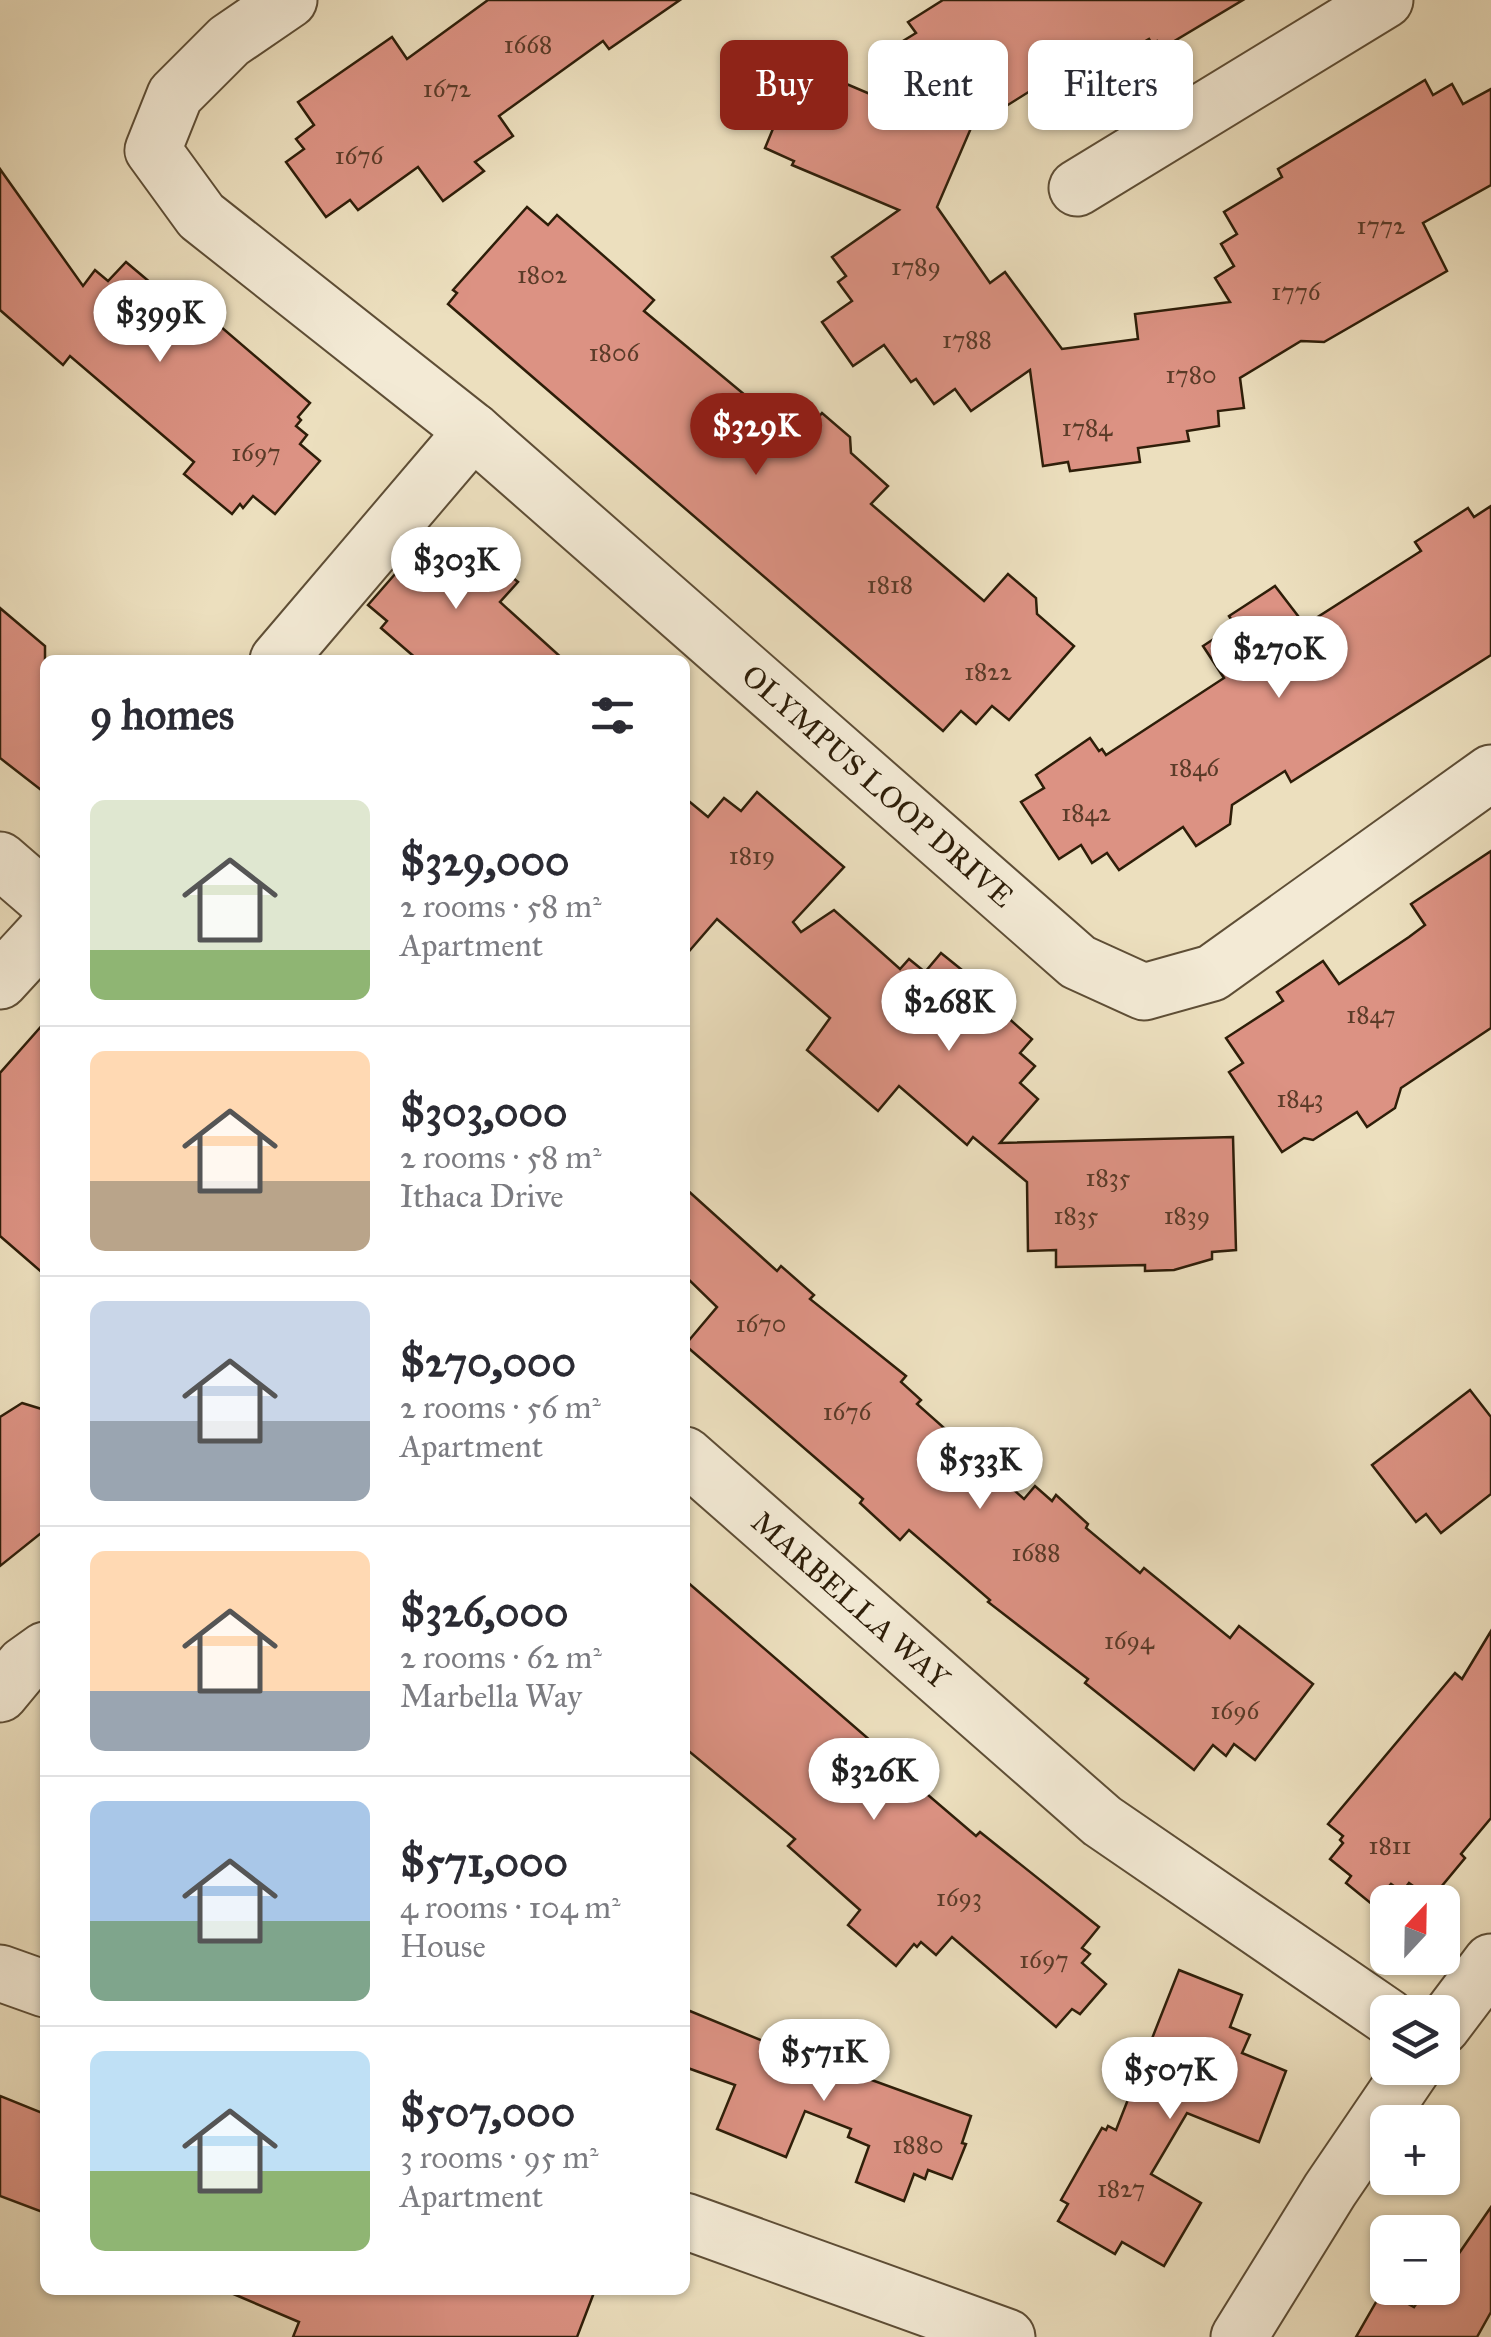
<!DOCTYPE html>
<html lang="en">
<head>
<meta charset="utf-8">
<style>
  :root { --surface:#fff; --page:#f2f2f3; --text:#2b2b33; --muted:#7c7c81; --line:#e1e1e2; --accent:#8f2418 }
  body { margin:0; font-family:"IM FELL Great Primer",serif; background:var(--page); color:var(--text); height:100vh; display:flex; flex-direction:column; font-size:38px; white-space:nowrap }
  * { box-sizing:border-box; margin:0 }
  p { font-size:32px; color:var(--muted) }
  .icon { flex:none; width:55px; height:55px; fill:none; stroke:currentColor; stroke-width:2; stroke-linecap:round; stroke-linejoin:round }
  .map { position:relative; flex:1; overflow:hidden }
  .side { position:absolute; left:40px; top:655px; width:650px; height:1640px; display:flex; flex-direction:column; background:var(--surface); border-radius:15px; box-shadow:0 2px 8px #0004 }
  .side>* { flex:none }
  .guide { position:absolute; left:720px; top:40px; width:620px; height:90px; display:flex; gap:20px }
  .needle { width:65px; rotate:22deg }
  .tools { position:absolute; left:1370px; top:1885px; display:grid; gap:20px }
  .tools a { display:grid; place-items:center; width:90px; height:90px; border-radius:15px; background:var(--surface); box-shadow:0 2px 8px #0004; font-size:50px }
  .price { position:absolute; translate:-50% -85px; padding:0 22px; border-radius:35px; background:#fff; color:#222; font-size:32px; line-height:65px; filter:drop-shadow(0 2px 5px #0008) }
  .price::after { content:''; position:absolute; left:50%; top:60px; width:30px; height:22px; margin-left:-15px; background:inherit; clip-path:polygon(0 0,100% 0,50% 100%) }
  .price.on { background:var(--accent); color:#fff }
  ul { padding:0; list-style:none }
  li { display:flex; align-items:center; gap:30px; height:250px; padding:0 50px }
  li+li { border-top:2px solid var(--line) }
  li span { display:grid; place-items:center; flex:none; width:280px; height:200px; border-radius:15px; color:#555 }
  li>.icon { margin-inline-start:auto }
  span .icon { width:120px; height:120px; fill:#fffc; stroke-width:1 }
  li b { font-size:42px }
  h2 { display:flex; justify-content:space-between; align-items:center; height:120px; padding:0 50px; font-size:42px }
  .tag { padding:0 35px; border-radius:15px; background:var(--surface); box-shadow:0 2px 8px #0004; font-size:35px; line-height:90px }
  .tag.on { background:var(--accent); color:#fff }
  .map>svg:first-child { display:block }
  .building { fill:#dc9283; stroke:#2e1e09; stroke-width:2.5 }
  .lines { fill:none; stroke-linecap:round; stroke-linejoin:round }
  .street-casing { stroke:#5e4e36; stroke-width:59 }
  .street { stroke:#f3ead5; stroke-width:55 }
  .labels { text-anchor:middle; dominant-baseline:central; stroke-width:8; stroke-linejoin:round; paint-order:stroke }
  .number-label { font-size:25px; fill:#5a3b28 }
  .street-label { font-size:30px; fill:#2e1e09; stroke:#f3ead5 }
</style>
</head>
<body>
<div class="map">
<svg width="1491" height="2337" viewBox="0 0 1491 2337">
  <rect width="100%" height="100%" fill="#ecdfbe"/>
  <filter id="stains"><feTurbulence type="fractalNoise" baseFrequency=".002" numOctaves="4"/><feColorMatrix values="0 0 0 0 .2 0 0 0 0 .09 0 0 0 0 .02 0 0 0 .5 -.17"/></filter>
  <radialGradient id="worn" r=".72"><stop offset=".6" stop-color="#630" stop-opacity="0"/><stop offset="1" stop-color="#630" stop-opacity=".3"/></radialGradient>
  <g class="building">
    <polygon points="488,0 680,0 609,49 603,41 499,116 513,136 475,162 484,171 443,201 418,167 358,210 350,200 326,217 286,162 304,149 296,139 314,125 298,102 392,37 407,59"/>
    <polygon points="943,0 1243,0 1161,49 1157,41 1152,44 1149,39 1091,73 1083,58 971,128 937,207 990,283 1005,272 1062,349 1138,339 1135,314 1230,302 1215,278 1234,266 1221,244 1237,234 1224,212 1282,177 1278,169 1425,80 1433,95 1452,84 1463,104 1491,89 1491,185 1423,223 1447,271 1324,342 1301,341 1240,378 1244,408 1218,411 1219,426 1187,431 1189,441 1138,448 1140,462 1070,471 1068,462 1043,466 1030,370 971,411 955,389 934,404 916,379 911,382 884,345 853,366 822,322 852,301 838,282 846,276 832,257 899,210 792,165 794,161 765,148 794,78 811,85 816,71 938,123 890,49 916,33 908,22"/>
    <polygon points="0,169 83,286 95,270 108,281 126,262 177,305 185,296 310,403 298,417 301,420 296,426 307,435 300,444 320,461 275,514 253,496 243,508 240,504 232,514 184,474 194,462 70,356 63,365 0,310"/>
    <polygon points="527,207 548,225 557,215 654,300 644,311 799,440 822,413 850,437 851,453 888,486 871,504 984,601 1008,574 1036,598 1037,614 1074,646 1009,720 992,706 976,724 961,711 943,731 448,304 457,293 453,290"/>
    <polygon points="1491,506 1491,655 1291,782 1285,771 1232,805 1230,824 1196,846 1183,827 1119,870 1107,853 1092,863 1081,845 1059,859 1021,802 1044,788 1036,775 1090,738 1099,751 1102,749 1106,755 1224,678 1203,646 1235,625 1229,616 1275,586 1305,625 1421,551 1415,542 1468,508 1474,517"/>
    <polygon points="478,549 518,582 500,602 564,660 418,660 381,628 387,621 368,605 416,550 435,567 450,550 465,563"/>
    <polygon points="0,608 45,646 45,793 0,758"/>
    <polygon points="757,792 844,867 793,922 801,932 834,910 900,969 909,959 925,972 941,953 983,987 979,992 1032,1039 1020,1053 1035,1066 1020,1083 1038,1099 1000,1143 1233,1137 1236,1250 1212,1252 1212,1259 1174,1270 1145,1271 1145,1265 1056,1267 1056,1250 1028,1251 1027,1182 973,1137 967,1145 899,1086 878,1111 807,1050 830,1018 717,919 685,956 685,798 708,817 724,798 741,811"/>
    <polygon points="1491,851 1491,1028 1401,1088 1395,1108 1367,1127 1357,1112 1313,1140 1304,1138 1282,1152 1229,1072 1243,1063 1226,1038 1283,1001 1277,992 1323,961 1339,984 1409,937 1425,925 1411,904"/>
    <polygon points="45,1022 45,1275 0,1236 0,1073"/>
    <polygon points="685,1188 777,1271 781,1266 814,1295 810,1299 906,1376 901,1382 921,1400 917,1404 1024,1499 1035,1486 1052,1501 1056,1495 1088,1524 1086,1528 1140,1573 1144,1568 1230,1638 1239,1626 1313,1684 1255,1760 1234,1744 1226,1756 1213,1745 1194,1770 1085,1683 1088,1679 988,1602 990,1600 909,1530 900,1540 860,1503 863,1499 685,1345 717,1307 685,1276"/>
    <polygon points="1470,1390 1491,1417 1491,1494 1441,1533 1426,1514 1416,1522 1372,1465"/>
    <polygon points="22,1403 45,1410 45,1530 0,1566 0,1417"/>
    <polygon points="685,1580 909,1774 907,1777 976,1836 980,1832 1099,1927 1082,1948 1090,1954 1082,1963 1106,1984 1080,2014 1072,2009 1056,2027 952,1937 936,1955 921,1942 917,1947 914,1944 896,1966 848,1925 860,1910 788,1846 795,1839 685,1748"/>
    <polygon points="1491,1631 1491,1818 1461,1854 1465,1858 1431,1899 1409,1883 1402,1892 1391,1884 1373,1905 1346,1883 1351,1876 1330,1859 1343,1843 1340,1840 1343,1836 1328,1824 1455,1673 1462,1679"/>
    <polygon points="1179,1970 1242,1995 1230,2027 1250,2035 1242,2053 1286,2071 1259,2142 1187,2113 1151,2174 1201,2203 1164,2266 1122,2242 1115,2254 1058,2221 1068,2204 1061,2200 1102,2128 1106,2130 1108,2126 1116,2130"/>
    <polygon points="685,2009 780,2048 787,2029 826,2044 824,2051 848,2061 844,2070 971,2116 962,2143 966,2144 952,2179 928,2170 925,2179 914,2174 904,2201 856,2182 869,2146 848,2137 851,2129 805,2111 786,2157 717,2129 735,2085 685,2067"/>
    <polygon points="0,2096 45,2114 45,2213 0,2196"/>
    <polygon points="1491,2207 1491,2312 1477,2337 1356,2337 1383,2290 1414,2307 1427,2288 1442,2288 1442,2278"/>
    <polygon points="224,2290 595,2290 577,2337 293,2337 299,2322"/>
  </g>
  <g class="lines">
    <defs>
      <g id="street">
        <path id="s1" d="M 289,0 L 229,41 L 175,95 L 153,150 L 201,216 L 473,431 L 1078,962 L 1144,992 L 1212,973 L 1491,773"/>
        <polyline points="1077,188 1385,0"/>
        <polyline points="278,660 473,431"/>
        <polyline points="0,860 45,899"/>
        <polyline points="0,981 45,932"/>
        <path id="s2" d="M 685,1455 L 1102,1821 L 1388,2017"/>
        <polyline points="0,1694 24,1665 45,1650"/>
        <polyline points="0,1973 45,1989"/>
        <polyline points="1442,2027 1491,1962"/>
        <polyline points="685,2221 1007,2337"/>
        <polyline points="1239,2337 1330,2190 1413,2068"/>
      </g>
    </defs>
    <use href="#street" class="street-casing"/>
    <use href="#street" class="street"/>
  </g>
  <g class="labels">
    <g class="number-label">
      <text x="528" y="44">1668</text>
      <text x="447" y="88">1672</text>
      <text x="359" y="155">1676</text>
      <text x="1381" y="225">1772</text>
      <text x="916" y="266">1789</text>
      <text x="542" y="274">1802</text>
      <text x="1296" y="291">1776</text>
      <text x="967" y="339">1788</text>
      <text x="614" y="352">1806</text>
      <text x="1191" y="374">1780</text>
      <text x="1087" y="427">1784</text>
      <text x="256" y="452">1697</text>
      <text x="890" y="584">1818</text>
      <text x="988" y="671">1822</text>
      <text x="1194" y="767">1846</text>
      <text x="1086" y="812">1842</text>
      <text x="752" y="855">1819</text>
      <text x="1371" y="1014">1847</text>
      <text x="1300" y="1098">1843</text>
      <text x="1108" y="1177">1835</text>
      <text x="1076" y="1215">1835</text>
      <text x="1187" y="1215">1839</text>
      <text x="761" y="1323">1670</text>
      <text x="847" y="1411">1676</text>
      <text x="1036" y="1552">1688</text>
      <text x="1129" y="1640">1694</text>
      <text x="1235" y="1710">1696</text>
      <text x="1390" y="1845">1811</text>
      <text x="959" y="1897">1693</text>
      <text x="1044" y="1959">1697</text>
      <text x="918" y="2144">1880</text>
      <text x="1121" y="2188">1827</text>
    </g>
    <g class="street-label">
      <text stroke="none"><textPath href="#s1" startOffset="1175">OLYMPUS LOOP DRIVE</textPath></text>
      <text stroke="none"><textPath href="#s2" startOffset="220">MARBELLA WAY</textPath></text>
    </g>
  </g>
  <rect width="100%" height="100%" filter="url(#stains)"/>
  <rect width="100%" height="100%" fill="url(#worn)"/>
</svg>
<div class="tools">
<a><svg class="needle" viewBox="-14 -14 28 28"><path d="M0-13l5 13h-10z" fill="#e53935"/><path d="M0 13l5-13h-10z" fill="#7c7c81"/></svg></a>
<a><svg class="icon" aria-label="layers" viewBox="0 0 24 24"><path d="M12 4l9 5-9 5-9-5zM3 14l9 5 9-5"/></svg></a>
<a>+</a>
<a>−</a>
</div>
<b class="price" style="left:160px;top:365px">$399K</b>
<b class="price on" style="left:756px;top:478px">$329K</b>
<b class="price" style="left:456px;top:612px">$303K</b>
<b class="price" style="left:1279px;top:701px">$270K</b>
<b class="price" style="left:949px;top:1054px">$268K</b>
<b class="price" style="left:980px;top:1512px">$533K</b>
<b class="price" style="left:874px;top:1823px">$326K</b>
<b class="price" style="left:824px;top:2104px">$571K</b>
<b class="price" style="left:1170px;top:2122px">$507K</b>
<div class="guide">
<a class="tag on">Buy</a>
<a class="tag">Rent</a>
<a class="tag">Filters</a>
</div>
<section class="side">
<h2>9 homes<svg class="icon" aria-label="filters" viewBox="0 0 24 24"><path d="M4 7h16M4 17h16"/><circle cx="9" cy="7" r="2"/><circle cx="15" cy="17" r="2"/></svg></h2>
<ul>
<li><span style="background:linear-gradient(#dfe7d0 75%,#8fb573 0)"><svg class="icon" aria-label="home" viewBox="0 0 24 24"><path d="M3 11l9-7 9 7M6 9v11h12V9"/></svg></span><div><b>$329,000</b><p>2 rooms · 58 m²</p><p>Apartment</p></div></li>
<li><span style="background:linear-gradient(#ffd9b3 65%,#b9a48a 0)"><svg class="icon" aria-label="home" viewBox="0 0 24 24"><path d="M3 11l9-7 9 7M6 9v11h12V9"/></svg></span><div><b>$303,000</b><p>2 rooms · 58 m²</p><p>Ithaca Drive</p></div></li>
<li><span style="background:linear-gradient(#c9d6e8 60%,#9aa5b1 0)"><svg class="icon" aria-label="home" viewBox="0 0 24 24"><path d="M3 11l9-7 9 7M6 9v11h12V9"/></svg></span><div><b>$270,000</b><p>2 rooms · 56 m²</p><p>Apartment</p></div></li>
<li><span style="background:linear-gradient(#ffd9b3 70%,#9aa5b1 0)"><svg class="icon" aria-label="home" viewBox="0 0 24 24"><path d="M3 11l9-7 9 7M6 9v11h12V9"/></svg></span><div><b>$326,000</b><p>2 rooms · 62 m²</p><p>Marbella Way</p></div></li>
<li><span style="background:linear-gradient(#a9c7e8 60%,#7fa58c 0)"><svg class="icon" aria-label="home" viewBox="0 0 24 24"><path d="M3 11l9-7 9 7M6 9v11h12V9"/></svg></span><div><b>$571,000</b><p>4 rooms · 104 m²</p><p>House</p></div></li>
<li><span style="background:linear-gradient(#bfe0f5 60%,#8fb573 0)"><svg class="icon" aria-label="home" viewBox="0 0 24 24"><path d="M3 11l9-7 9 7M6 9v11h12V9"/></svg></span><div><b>$507,000</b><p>3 rooms · 95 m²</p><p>Apartment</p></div></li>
</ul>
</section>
</div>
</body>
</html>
